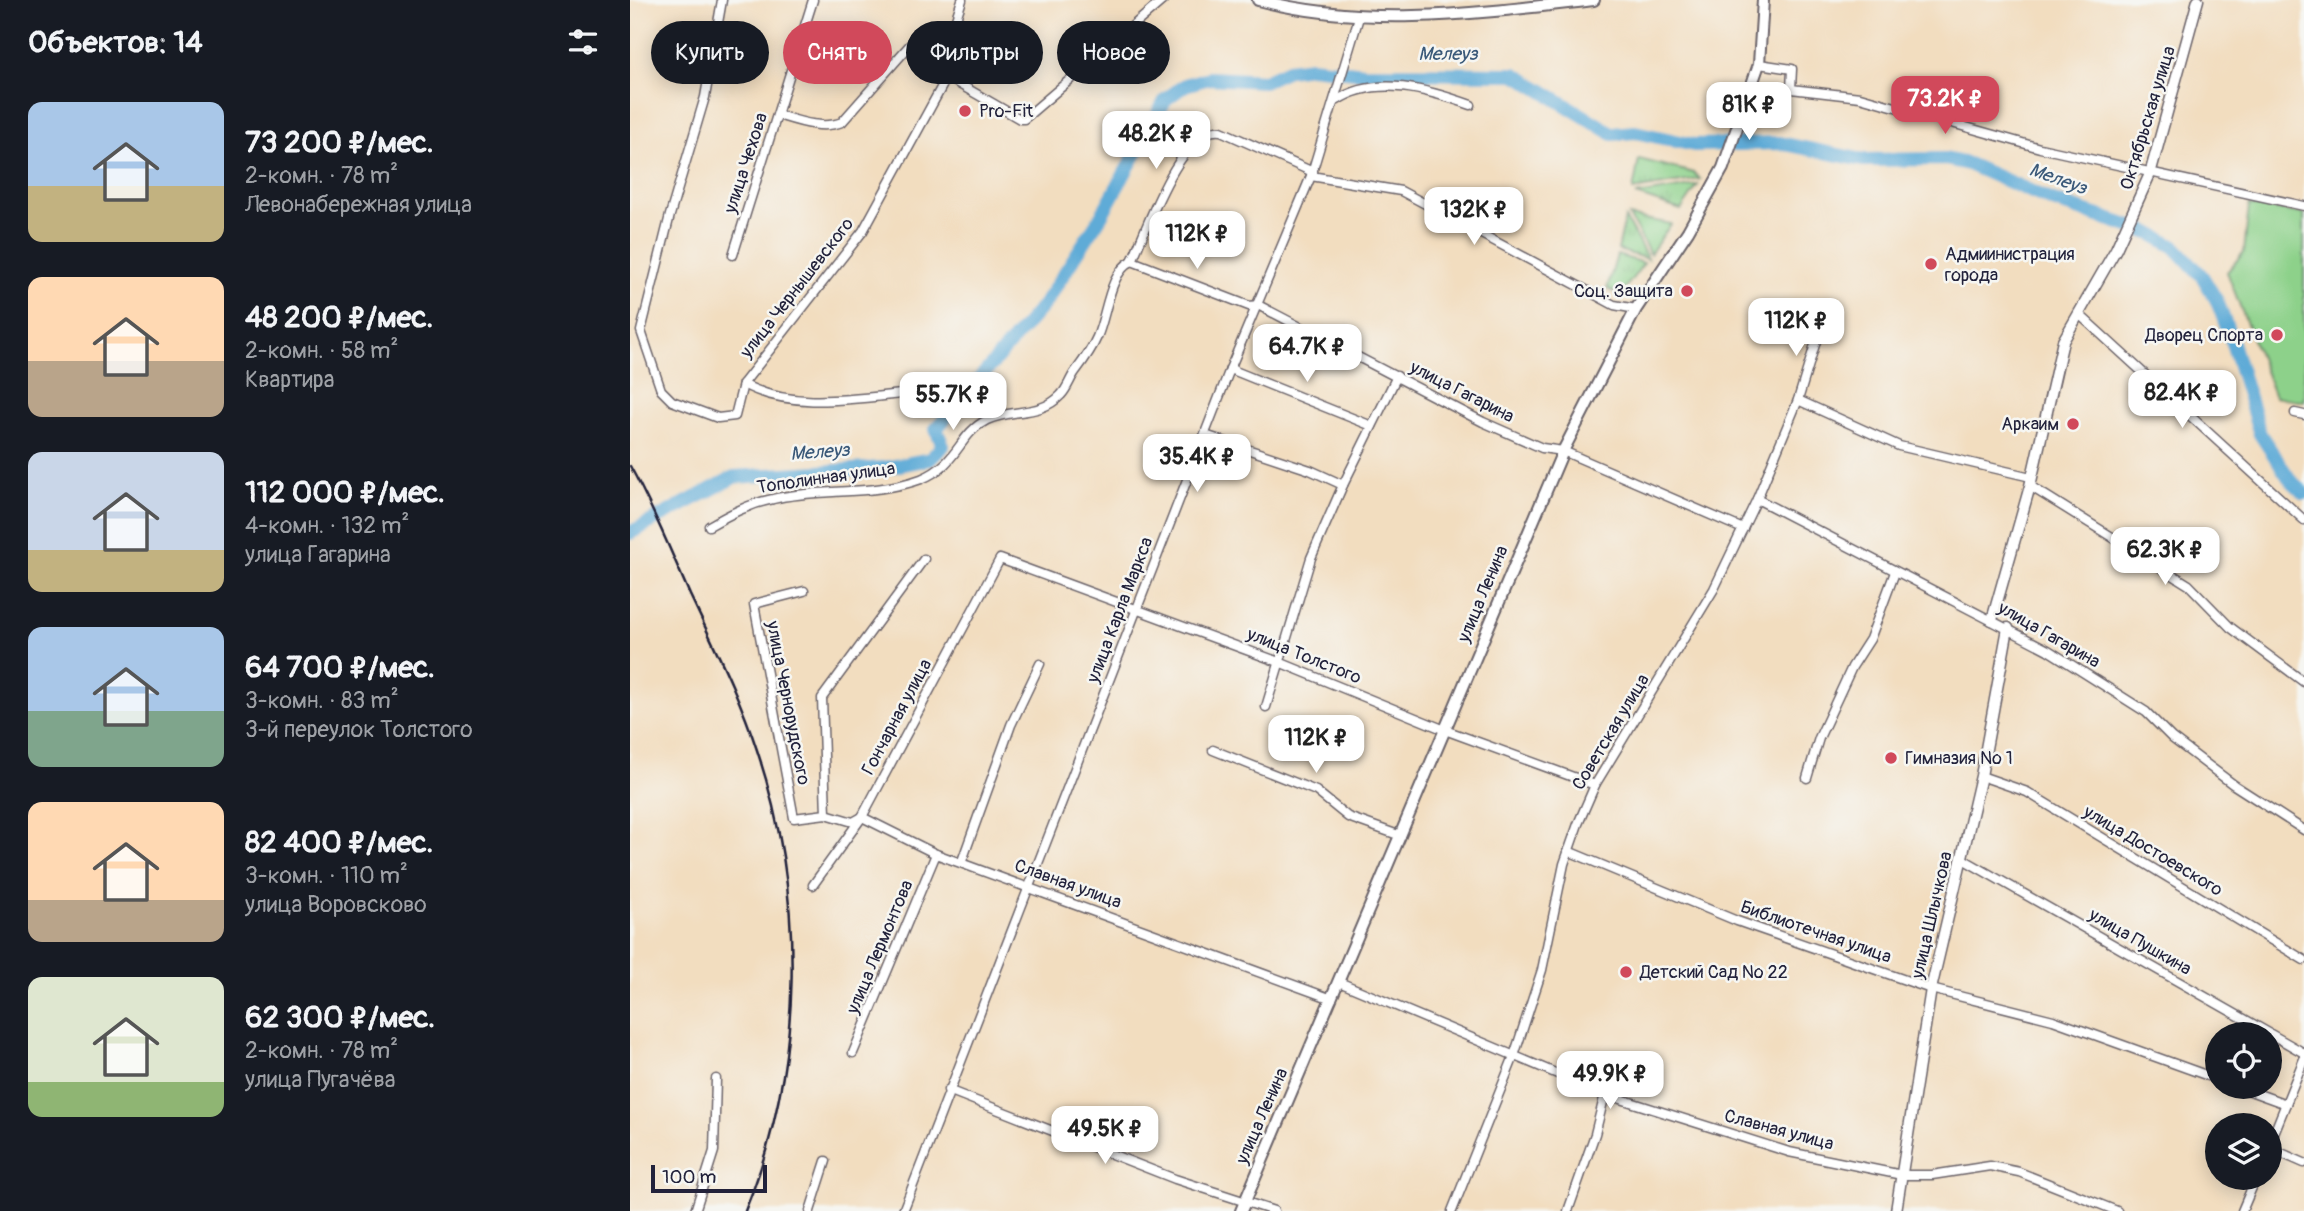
<!DOCTYPE html>
<html lang="ru">
<head>
<meta charset="utf-8">
<style>
  :root { --surface:#171b24; --page:#20242c; --text:#f1f3f6; --muted:#9ea1a6; --accent:#d1495b }
  body { margin:0; font-family:Pangolin,sans-serif; background:var(--page); color:var(--text); height:100vh; display:flex; flex-direction:column; font-size:26px; white-space:nowrap }
  * { box-sizing:border-box; margin:0 }
  p { font-size:23px; color:var(--muted) }
  .icon { flex:none; width:38px; height:38px; fill:none; stroke:currentColor; stroke-width:2; stroke-linecap:round; stroke-linejoin:round }
  .map { position:relative; flex:1; overflow:hidden }
  .panel { display:flex; flex-direction:column; background:var(--surface); width:630px }
  .panel>* { flex:none }
  .hud { position:absolute; left:21px; top:21px; width:665px; height:63px; display:flex; gap:14px }
  .buttons { position:absolute; left:1575px; top:1022px; display:grid; gap:14px }
  .buttons a { display:grid; place-items:center; width:77px; height:77px; border-radius:50%; background:var(--surface); box-shadow:0 4px 18px #0003; font-size:35px }
  .scale { position:absolute; left:21px; bottom:18px; width:116px; box-sizing:border-box; padding-left:7px; border:4px solid #22223b; border-top:0; font-size:19px; line-height:24px; white-space:nowrap; color:#22223b; -webkit-text-stroke:5px #f6f6f2; paint-order:stroke }
  .price { position:absolute; translate:-50% -60px; padding:0 16px; border-radius:14px; background:#fff; color:#222; font-size:23px; line-height:46px; filter:drop-shadow(0 2px 4px #0008) }
  .price::after { content:''; position:absolute; left:50%; top:42px; width:21px; height:16px; margin-left:-10px; background:inherit; clip-path:polygon(0 0,100% 0,50% 100%) }
  .price.on { background:var(--accent); color:#fff }
  ul { padding:0; list-style:none }
  li { display:flex; align-items:center; gap:21px; height:175px; padding:0 28px }
  li span { display:grid; place-items:center; flex:none; width:196px; height:140px; border-radius:14px; color:#555 }
  li>.icon { margin-inline-start:auto }
  span .icon { width:84px; height:84px; fill:#fffc; stroke-width:1 }
  li b { font-size:30px }
  h2 { display:flex; justify-content:space-between; align-items:center; height:84px; padding:0 28px; font-size:30px }
  .tag { padding:0 24px; border-radius:32px; background:var(--surface); box-shadow:0 4px 18px #0003; font-size:24px; line-height:63px }
  .tag.on { background:var(--accent); color:#fff }
  main { display:flex; flex:1; min-height:0 }
  .map>svg:first-child { display:block }
  .grass { fill:url(#grass-tufts); stroke:#587a62; stroke-width:2 }
  .park { fill:#8dd18a; stroke:#587a62; stroke-width:2 }
  .lines { fill:none; stroke-linecap:round; stroke-linejoin:round }
  .river { stroke:#5eabd7; stroke-width:14 }
  .minor-casing { stroke:#6b6369; stroke-width:11 }
  .tertiary-casing { stroke:#6b6369; stroke-width:13 }
  .secondary-casing { stroke:#6b6369; stroke-width:14 }
  .minor { stroke:#fff; stroke-width:8 }
  .tertiary { stroke:#fff; stroke-width:10 }
  .secondary { stroke:#fff; stroke-width:10 }
  .rail { stroke:#22223b; stroke-width:2.5 }
  .poi-dot { fill:#d1495b; stroke:#f6f6f2; stroke-width:2.5 }
  .labels { text-anchor:middle; dominant-baseline:central; stroke-width:5; stroke-linejoin:round; paint-order:stroke }
  .poi-label { font-size:18px; fill:#22223b; stroke:#f6f6f2; text-anchor:start }
  .street-label { font-size:18px; fill:#22223b; stroke:#f6f6f2 }
  .water-label { font-size:19px; font-style:italic; fill:#3a5979; stroke:#f6f6f2 }
</style>
</head>
<body>
<main>
<section class="panel">
<h2>Объектов: 14<svg class="icon" aria-label="filters" viewBox="0 0 24 24"><path d="M4 7h16M4 17h16"/><circle cx="9" cy="7" r="2"/><circle cx="15" cy="17" r="2"/></svg></h2>
<ul>
<li><span style="background:linear-gradient(#a9c7e8 60%,#c2b280 0)"><svg class="icon" aria-label="home" viewBox="0 0 24 24"><path d="M3 11l9-7 9 7M6 9v11h12V9"/></svg></span><div><b>73 200 ₽/мес.</b><p>2-комн. · 78 m²</p><p>Левонабережная улица</p></div></li>
<li><span style="background:linear-gradient(#ffd9b3 60%,#b9a48a 0)"><svg class="icon" aria-label="home" viewBox="0 0 24 24"><path d="M3 11l9-7 9 7M6 9v11h12V9"/></svg></span><div><b>48 200 ₽/мес.</b><p>2-комн. · 58 m²</p><p>Квартира</p></div></li>
<li><span style="background:linear-gradient(#c9d6e8 70%,#c2b280 0)"><svg class="icon" aria-label="home" viewBox="0 0 24 24"><path d="M3 11l9-7 9 7M6 9v11h12V9"/></svg></span><div><b>112 000 ₽/мес.</b><p>4-комн. · 132 m²</p><p>улица Гагарина</p></div></li>
<li><span style="background:linear-gradient(#a9c7e8 60%,#7fa58c 0)"><svg class="icon" aria-label="home" viewBox="0 0 24 24"><path d="M3 11l9-7 9 7M6 9v11h12V9"/></svg></span><div><b>64 700 ₽/мес.</b><p>3-комн. · 83 m²</p><p>3-й переулок Толстого</p></div></li>
<li><span style="background:linear-gradient(#ffd9b3 70%,#b9a48a 0)"><svg class="icon" aria-label="home" viewBox="0 0 24 24"><path d="M3 11l9-7 9 7M6 9v11h12V9"/></svg></span><div><b>82 400 ₽/мес.</b><p>3-комн. · 110 m²</p><p>улица Воровсково</p></div></li>
<li><span style="background:linear-gradient(#dfe7d0 75%,#8fb573 0)"><svg class="icon" aria-label="home" viewBox="0 0 24 24"><path d="M3 11l9-7 9 7M6 9v11h12V9"/></svg></span><div><b>62 300 ₽/мес.</b><p>2-комн. · 78 m²</p><p>улица Пугачёва</p></div></li>
</ul>
</section>
<div class="map">
<svg width="1674" height="1211" viewBox="0 0 1674 1211">
  <defs>
    <pattern id="grass-tufts" width="24" height="20" patternUnits="userSpaceOnUse" patternTransform="scale(1.75)"><rect width="24" height="20" fill="#8dd18a"/><path d="M3 7l-1-3M5 7V3M7 7l1-3M15 17l-1-3M17 17v-4M19 17l1-3" fill="none" stroke="#79b378"/></pattern>
  </defs>
  <rect width="100%" height="100%" fill="#f6f6f2"/>
  <filter id="ink" filterUnits="userSpaceOnUse"><feTurbulence type="fractalNoise" baseFrequency=".0143" numOctaves="2"/><feDisplacementMap in="SourceGraphic" scale="14" xChannelSelector="R" yChannelSelector="G"/><feConvolveMatrix kernelMatrix="1 2 1 2 8 2 1 2 1" color-interpolation-filters="sRGB"/></filter>
  <filter id="wash" filterUnits="userSpaceOnUse"><feTurbulence type="fractalNoise" baseFrequency=".00686" numOctaves="4" result="noise"/><feDisplacementMap in="SourceGraphic" scale="28" xChannelSelector="R" yChannelSelector="G"/><feGaussianBlur stdDeviation="1.57" result="paint"/><feColorMatrix in="noise" values="0 0 0 0 0 0 0 0 0 0 0 0 0 0 0 0 0 1.4 0 .05"/><feComposite in="paint" operator="in"/></filter>
  <g filter="url(#wash)">
    <rect width="100%" height="100%" fill="#f2ddbf"/>
    <g class="grass">
      <polygon points="1009,159 1064,173 1070,179 1003,190"/>
      <polygon points="1068,185 1051,210 1006,195"/>
      <polygon points="999,216 1041,224 1020,254"/>
      <polygon points="995,218 1018,259 988,250"/>
      <polygon points="987,255 1014,263 990,295 977,289"/>
    </g>
    <polygon class="park" points="1619,205 1674,214 1674,401 1645,397 1597,272 1614,252"/>
    <g class="lines">
      <polyline class="river" points="0,533 104,477 254,468 300,459 313,446 306,429 415,303 470,218 536,99 555,85 579,78 634,81 658,70 681,67 734,73 885,74 983,134 1005,132 1064,145 1150,143 1233,160 1315,159 1338,164 1423,201 1520,233 1545,247 1572,276 1587,301 1599,333 1630,434 1661,481 1674,493"/>
    </g>
  </g>
  <g filter="url(#ink)">
    <g class="lines">
      <defs>
        <g id="minor">
          <polyline points="92,0 75,97 40,215 11,331 31,390 42,401 88,418 105,416 113,384 233,231 317,77 323,28 332,0"/>
          <polyline points="1129,64 1162,69 1161,89 1230,97 1410,148 1674,206"/>
          <polyline points="317,77 390,119 394,119 533,0"/>
          <path d="M 706,101 C 746,74 799,90 841,105"/>
          <path d="M 148,115 C 168,121 192,130 212,122 L 287,37 L 323,28"/>
          <polyline points="681,176 771,191 984,305 1006,309"/>
          <polyline points="103,255 183,0"/>
          <polyline points="502,261 619,306 628,305 853,422 912,448 933,451 1113,529"/>
          <path d="M 502,261 C 515,233 552,124 591,131 L 683,172"/>
          <polyline points="1450,315 1674,520"/>
          <polyline points="600,369 742,426"/>
          <path d="M 113,384 C 162,411 228,398 281,393"/>
          <polyline points="1168,400 1269,446 1401,477"/>
          <polyline points="1665,413 1674,415"/>
          <polyline points="575,435 680,470 713,485"/>
          <polyline points="1400,486 1559,585 1600,627 1674,682"/>
          <polyline points="1127,499 1418,650 1516,712 1542,738 1604,785 1674,830"/>
          <path d="M 79,526 C 100,514 119,504 143,499 C 188,488 245,496 291,479 C 329,464 328,434 357,420 C 383,408 410,417 431,395 C 437,389 440,379 445,372 C 454,360 461,351 467,337 C 477,315 479,272 502,261"/>
          <polyline points="174,591 124,604 164,818 196,814 223,822 232,817 306,854 702,999"/>
          <polyline points="636,707 681,558 713,485 767,376"/>
          <polyline points="583,750 686,791 718,817 771,836"/>
          <polyline points="1351,776 1397,792 1674,960"/>
          <polyline points="1177,778 1189,738 1222,667 1240,639 1265,572"/>
          <polyline points="196,814 192,698 294,559"/>
          <polyline points="938,851 1107,921 1301,989 1423,1020 1587,1079"/>
          <polyline points="1331,858 1674,1053"/>
          <polyline points="332,861 381,725 410,664"/>
          <polyline points="183,885 232,817 370,559 649,662 815,730 965,785"/>
          <polyline points="709,982 975,1094 1159,1152 1272,1175 1302,1175 1360,1166 1389,1172 1487,1211"/>
          <polyline points="223,1053 306,854"/>
          <polyline points="1609,1087 1656,1104"/>
          <polyline points="318,1090 545,1179 644,1211"/>
          <polyline points="1640,1143 1674,1059"/>
          <polyline points="1640,1148 1674,1163"/>
          <polyline points="65,1211 84,1151 86,1079"/>
          <polyline points="180,1211 196,1161"/>
          <polyline points="273,1211 600,369 681,176 729,17"/>
          <polyline points="822,1211 884,1056 912,970 934,864 948,824 965,785 1084,589 1127,499 1168,400 1191,325"/>
          <polyline points="938,1211 965,1134 975,1094"/>
          <polyline points="1612,1211 1626,1178"/>
        </g>
        <g id="tertiary">
          <polyline points="1362,620 1400,486 1433,341 1486,249 1520,174 1568,0"/>
          <polyline points="1266,1211 1301,989 1351,776 1378,628"/>
        </g>
        <g id="secondary">
          <path d="M 628,0 C 740,29 850,13 964,0"/>
          <polyline points="611,1211 933,451 1006,309 1058,231 1093,168 1129,64 1133,0"/>
        </g>
      </defs>
      <use href="#minor" class="minor-casing"/>
      <use href="#tertiary" class="tertiary-casing"/>
      <use href="#secondary" class="secondary-casing"/>
      <use href="#minor" class="minor"/>
      <use href="#tertiary" class="tertiary"/>
      <use href="#secondary" class="secondary"/>
      <path class="rail" d="M 0,466 C 23,507 41,552 60,595 C 84,646 110,697 127,750 C 176,898 174,1067 115,1211"/>
    </g>
  </g>
  <g class="poi-dot">
    <circle cx="335" cy="111" r="7"/>
    <circle cx="1301" cy="264" r="7"/>
    <circle cx="1057" cy="291" r="7"/>
    <circle cx="1647" cy="335" r="7"/>
    <circle cx="1443" cy="424" r="7"/>
    <circle cx="1261" cy="758" r="7"/>
    <circle cx="996" cy="972" r="7"/>
  </g>
  <g class="labels">
    <g class="poi-label">
      <text x="349" y="111">Pro-Fit</text>
      <text x="1315" y="254">Адмиинистрация<tspan x="1315" dy="21">города</tspan></text>
      <text x="1043" y="291" text-anchor="end">Соц. Защита</text>
      <text x="1633" y="335" text-anchor="end">Дворец Спорта</text>
      <text x="1429" y="424" text-anchor="end">Аркаим</text>
      <text x="1275" y="758">Гимназия № 1</text>
      <text x="1010" y="972">Детский Сад № 22</text>
    </g>
    <g class="street-label">
      <text transform="translate(1518 118) rotate(-73)">Октябрьская улица</text>
      <text transform="translate(116 163) rotate(-72)">улица Чехова</text>
      <text transform="translate(167 288) rotate(-52)">улица Чернышевского</text>
      <text transform="translate(832 392) rotate(27)">улица Гагарина</text>
      <text transform="translate(196 478) rotate(-8)">Тополинная улица</text>
      <text transform="translate(853 594) rotate(-67)">улица Ленина</text>
      <text transform="translate(490 610) rotate(-69)">улица Карла Маркса</text>
      <text transform="translate(1419 635) rotate(30)">улица Гагарина</text>
      <text transform="translate(674 656) rotate(22)">улица Толстого</text>
      <text transform="translate(158 703) rotate(79)">улица Чернорудского</text>
      <text transform="translate(267 717) rotate(-62)">Гончарная улица</text>
      <text transform="translate(981 732) rotate(-59)">Советская улица</text>
      <text transform="translate(1523 851) rotate(31)">улица Достоевского</text>
      <text transform="translate(438 884) rotate(20)">Славная улица</text>
      <text transform="translate(1302 915) rotate(-77)">улица Шлычкова</text>
      <text transform="translate(1186 932) rotate(19)">Библиотечная улица</text>
      <text transform="translate(1510 942) rotate(30)">улица Пушкина</text>
      <text transform="translate(250 947) rotate(-67)">улица Лермонтова</text>
      <text transform="translate(632 1116) rotate(-66)">улица Ленина</text>
      <text transform="translate(1149 1130) rotate(15)">Славная улица</text>
    </g>
    <g class="water-label">
      <text x="818" y="54">Мелеуз</text>
      <text transform="translate(1428 179) rotate(20)">Мелеуз</text>
      <text transform="translate(190 452) rotate(-4)">Мелеуз</text>
    </g>
  </g>
</svg>
<div class="buttons">
<a><svg class="icon" aria-label="locate" viewBox="0 0 24 24"><circle cx="12" cy="12" r="6"/><path d="M12 2v4M12 18v4M2 12h4M18 12h4"/></svg></a>
<a><svg class="icon" aria-label="layers" viewBox="0 0 24 24"><path d="M12 4l9 5-9 5-9-5zM3 14l9 5 9-5"/></svg></a>
</div>
<div class="scale">100 m</div>
<b class="price on" style="left:1315px;top:136px">73.2K ₽</b>
<b class="price" style="left:1119px;top:142px">81K ₽</b>
<b class="price" style="left:526px;top:171px">48.2K ₽</b>
<b class="price" style="left:844px;top:247px">132K ₽</b>
<b class="price" style="left:567px;top:271px">112K ₽</b>
<b class="price" style="left:1166px;top:358px">112K ₽</b>
<b class="price" style="left:677px;top:384px">64.7K ₽</b>
<b class="price" style="left:1552px;top:430px">82.4K ₽</b>
<b class="price" style="left:323px;top:432px">55.7K ₽</b>
<b class="price" style="left:567px;top:494px">35.4K ₽</b>
<b class="price" style="left:1535px;top:587px">62.3K ₽</b>
<b class="price" style="left:686px;top:775px">112K ₽</b>
<b class="price" style="left:980px;top:1111px">49.9K ₽</b>
<b class="price" style="left:475px;top:1166px">49.5K ₽</b>
<div class="hud">
<a class="tag">Купить</a>
<a class="tag on">Снять</a>
<a class="tag">Фильтры</a>
<a class="tag">Новое</a>
</div>
</div>
</main>
</body>
</html>
